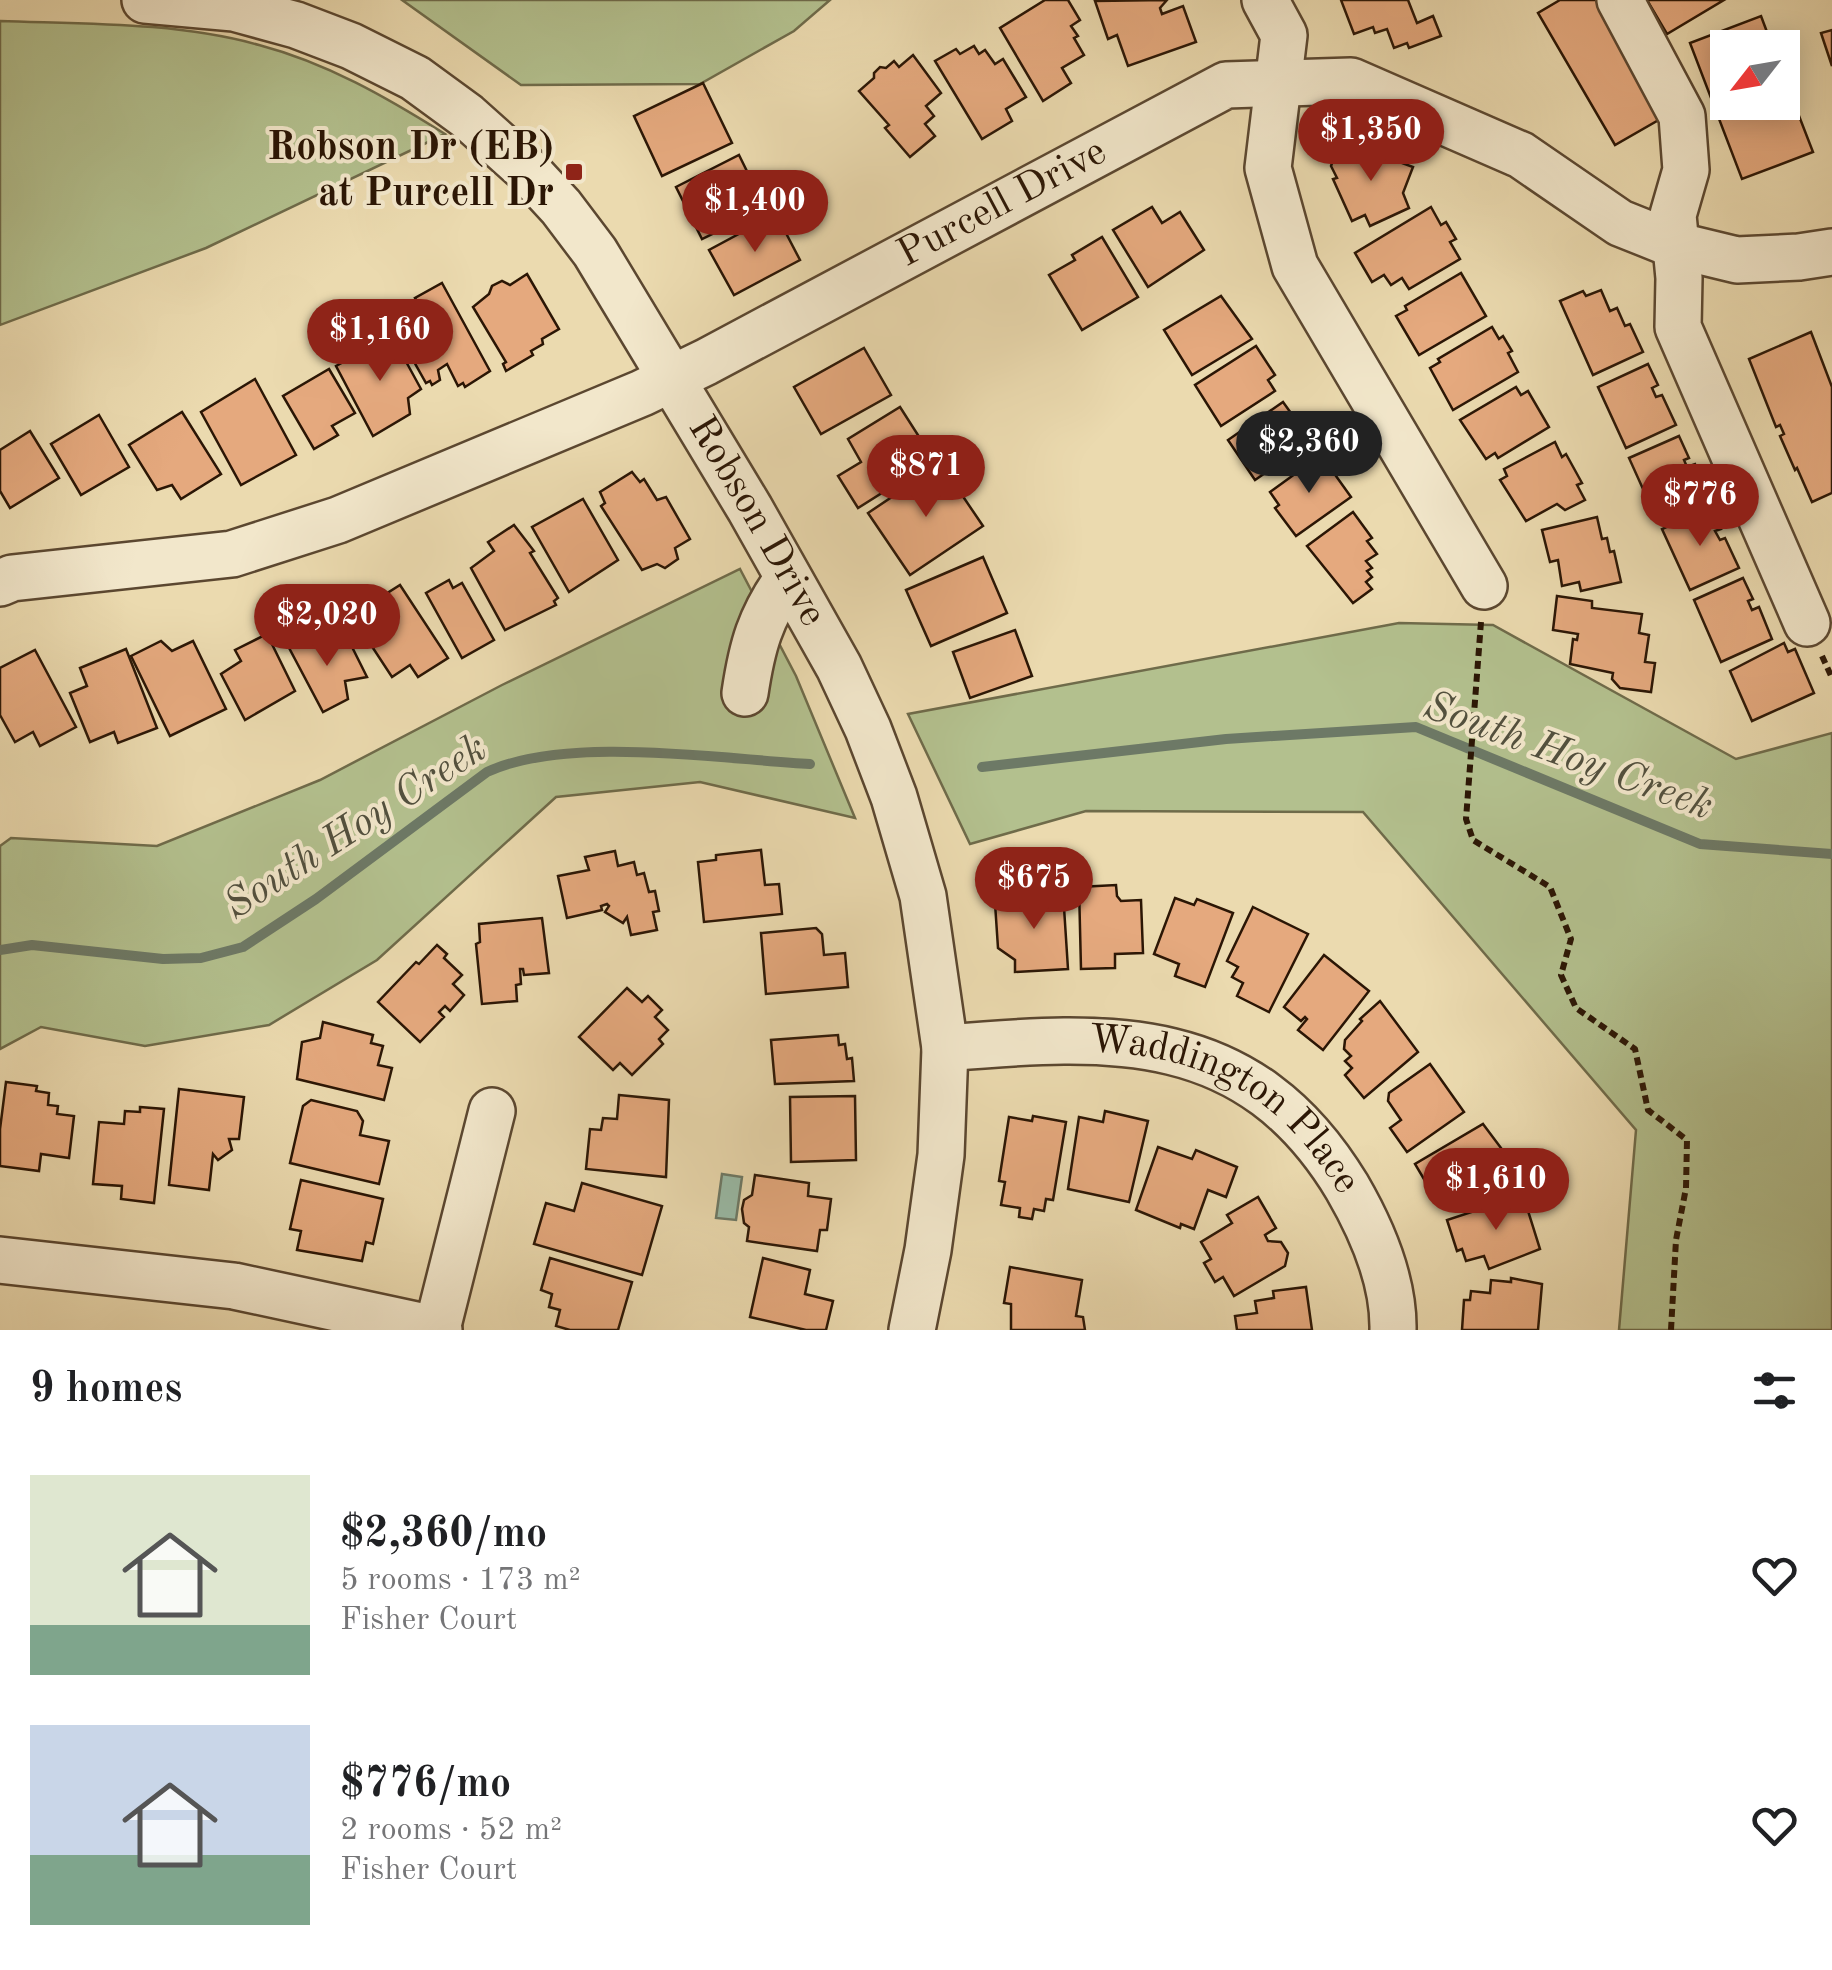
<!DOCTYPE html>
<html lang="en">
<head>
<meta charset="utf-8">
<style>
  :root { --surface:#fff; --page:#f2f2f2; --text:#202124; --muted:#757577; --accent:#8f2418 }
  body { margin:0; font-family:"Old Standard TT",serif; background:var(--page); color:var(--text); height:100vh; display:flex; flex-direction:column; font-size:38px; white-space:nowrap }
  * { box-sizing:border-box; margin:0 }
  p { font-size:32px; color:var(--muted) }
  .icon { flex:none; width:55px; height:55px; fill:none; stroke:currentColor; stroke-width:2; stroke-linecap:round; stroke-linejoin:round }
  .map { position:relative; height:1330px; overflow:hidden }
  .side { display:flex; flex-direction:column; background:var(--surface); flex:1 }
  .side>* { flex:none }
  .needle { width:65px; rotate:239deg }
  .tools { position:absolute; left:1710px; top:30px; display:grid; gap:20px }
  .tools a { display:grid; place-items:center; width:90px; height:90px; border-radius:0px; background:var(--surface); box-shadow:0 5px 25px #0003; font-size:50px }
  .price { position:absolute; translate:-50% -85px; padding:0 22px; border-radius:35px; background:var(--accent); color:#fff; font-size:32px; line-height:65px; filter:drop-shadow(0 2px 5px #0008) }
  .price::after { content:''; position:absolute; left:50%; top:60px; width:30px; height:22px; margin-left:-15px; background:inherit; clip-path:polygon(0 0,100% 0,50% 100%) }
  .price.current { background:#222; color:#fff }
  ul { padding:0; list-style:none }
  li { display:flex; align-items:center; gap:30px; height:250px; padding:0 30px }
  li span { display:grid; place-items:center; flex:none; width:280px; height:200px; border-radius:0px; color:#555 }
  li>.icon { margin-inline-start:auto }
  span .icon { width:120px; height:120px; fill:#fffc; stroke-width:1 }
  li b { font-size:42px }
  h2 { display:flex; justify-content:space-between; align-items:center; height:120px; padding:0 30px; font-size:42px }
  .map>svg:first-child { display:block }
  .green { fill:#b3c08e; stroke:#6f6b4a; stroke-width:2.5 }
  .water { fill:#99bba7; stroke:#6d7966; stroke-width:2.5 }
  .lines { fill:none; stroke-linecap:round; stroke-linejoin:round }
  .stream { stroke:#6d7966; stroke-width:10 }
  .building { fill:#e5a97e; stroke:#2b1605; stroke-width:2.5 }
  .minor-casing { stroke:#5b4730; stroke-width:50 }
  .path { stroke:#2b1605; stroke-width:6; stroke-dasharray:8 5; stroke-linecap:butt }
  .minor { stroke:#f2e7cb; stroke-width:45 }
  .poi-dot { fill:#8f2418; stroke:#f2e7cb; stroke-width:4 }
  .labels { text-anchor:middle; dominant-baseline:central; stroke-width:8; stroke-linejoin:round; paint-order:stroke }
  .poi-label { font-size:40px; font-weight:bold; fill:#2b1605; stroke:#f2e7cb; text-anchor:end }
  .street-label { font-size:40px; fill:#2b1605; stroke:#f2e7cb }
  .water-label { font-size:42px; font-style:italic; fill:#52503e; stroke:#f2e7cb }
</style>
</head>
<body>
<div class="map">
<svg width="1832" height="1330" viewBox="0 0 1832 1330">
  <rect width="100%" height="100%" fill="#ebdaaf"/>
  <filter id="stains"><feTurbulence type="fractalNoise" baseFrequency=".002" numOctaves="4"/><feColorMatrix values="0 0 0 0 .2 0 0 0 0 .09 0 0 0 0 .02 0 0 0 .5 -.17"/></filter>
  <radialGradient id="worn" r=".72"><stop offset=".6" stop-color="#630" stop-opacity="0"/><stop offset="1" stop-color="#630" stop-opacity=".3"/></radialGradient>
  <g class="green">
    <polygon points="402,0 830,0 794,31 700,84 521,85"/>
    <path d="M 0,21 C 86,24 176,22 259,45 C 327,63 386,97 445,134 L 206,248 L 0,325 Z"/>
    <polygon points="740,569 796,676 855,818 700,782 556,797 377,960 269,1025 145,1046 41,1027 0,1049 0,846 11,838 157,846 320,780 502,685"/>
    <polygon points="1399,623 1493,625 1736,759 1832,733 1832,1330 1619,1330 1636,1130 1363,812 1086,811 970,844 908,714"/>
  </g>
  <polygon class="water" points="722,1174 742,1177 736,1220 716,1218"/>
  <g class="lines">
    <g class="stream">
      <polyline points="982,767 1226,739 1416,727 1700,844 1832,854"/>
      <path d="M 0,950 L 32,945 L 163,959 L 201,958 L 243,947 L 316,899 L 487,772 C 567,735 720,759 810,764"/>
    </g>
  </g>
  <g class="building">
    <polygon points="1045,0 1068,0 1080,20 1071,26 1078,36 1074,38 1084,55 1062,68 1071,83 1043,101 1000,28"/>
    <polygon points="1167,0 1160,8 1162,14 1183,6 1196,42 1128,66 1117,35 1108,39 1095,1"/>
    <polygon points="1341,0 1408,0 1417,23 1433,16 1441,36 1409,48 1407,43 1394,48 1387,29 1375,33 1373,27 1354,34"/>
    <polygon points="1560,0 1603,0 1669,114 1615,145 1538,13"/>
    <polygon points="1647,0 1724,0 1667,34"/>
    <polygon points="1761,16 1773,48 1728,48 1728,102 1782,102 1782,72 1813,152 1742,179 1690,43"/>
    <polygon points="1832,30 1832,66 1821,33"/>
    <polygon points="974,46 979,54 985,50 995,64 1003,59 1026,97 1006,109 1012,121 982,139 935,61 956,49 960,54"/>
    <polygon points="913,55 941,93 926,106 934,116 925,124 935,136 910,157 885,128 889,125 859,91 874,78 874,73 880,67 886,68 894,61 899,67"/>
    <polygon points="703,83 732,143 662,176 634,116"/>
    <polygon points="1347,147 1358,150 1359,147 1413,167 1403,193 1409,208 1370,226 1365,215 1352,221 1333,179 1337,178 1331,166 1336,152"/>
    <polygon points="739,155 765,208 702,239 676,187"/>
    <polygon points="1152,207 1162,223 1180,212 1204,250 1148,287 1113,230"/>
    <polygon points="1431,207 1441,225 1446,222 1456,239 1450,242 1460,259 1409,289 1402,278 1391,285 1384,275 1372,282 1355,253"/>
    <polygon points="776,214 800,260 734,295 709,250"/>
    <polygon points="1102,237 1138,297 1082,330 1049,275 1075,260 1072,255"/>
    <polygon points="1461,273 1486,316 1419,355 1396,316 1407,310 1405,306"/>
    <polygon points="527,274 559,329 542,339 543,344 531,351 533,355 506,371 503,364 506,362 473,307 489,294 492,286 502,281 510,285"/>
    <polygon points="442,283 490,371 465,387 463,383 458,386 447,364 438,370 440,380 432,385 430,381 426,383 390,319 418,303 415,298"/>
    <polygon points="1601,290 1610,311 1617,308 1625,326 1630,324 1643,352 1593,375 1560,301 1583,291 1586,296"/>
    <polygon points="1221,296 1252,339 1192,375 1164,330"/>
    <polygon points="1492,327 1499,339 1503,336 1512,351 1508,353 1518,372 1453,410 1430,368 1440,362 1438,359"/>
    <polygon points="1811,332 1832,387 1832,493 1812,502 1797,468 1795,470 1780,436 1784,434 1780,425 1776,427 1749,359"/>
    <polygon points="392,336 421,389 408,398 410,414 373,436 336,366"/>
    <polygon points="1256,346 1275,375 1268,380 1275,391 1221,426 1195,385"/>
    <polygon points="864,348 891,395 821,434 794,387"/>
    <polygon points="1648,364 1658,385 1652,388 1656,397 1662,395 1676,425 1626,448 1598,387"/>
    <polygon points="329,369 355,413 332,426 338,435 314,449 283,396"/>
    <polygon points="255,379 296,455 241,485 201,412"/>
    <polygon points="1516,387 1521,395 1528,391 1549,427 1498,458 1495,453 1486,459 1460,420"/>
    <polygon points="1283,402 1311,441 1255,480 1228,440"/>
    <polygon points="900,407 934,460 858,508 838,476 861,462 848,439"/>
    <polygon points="182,412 221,474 181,499 172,485 157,490 129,445"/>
    <polygon points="99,415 129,467 81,495 51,444"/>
    <polygon points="30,431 59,478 10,508 0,491 0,450"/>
    <polygon points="1679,436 1689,458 1684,460 1687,467 1695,464 1709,497 1657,520 1629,458"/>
    <polygon points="1555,442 1562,457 1566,454 1582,483 1577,485 1585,500 1565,510 1557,504 1526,521 1500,480 1507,476 1504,469"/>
    <polygon points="1317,458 1327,472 1331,469 1351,497 1296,536 1275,508 1279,505 1270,492"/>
    <polygon points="941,464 983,526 910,575 868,513"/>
    <polygon points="632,472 640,482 644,479 657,500 666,497 690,539 675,548 678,559 665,568 657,564 642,570 601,506 605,503 600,492"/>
    <polygon points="583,499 618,560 569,592 532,527"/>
    <polygon points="1711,507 1721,529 1715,531 1720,540 1725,538 1739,568 1690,590 1662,529"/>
    <polygon points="1353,512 1372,538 1367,541 1377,554 1366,561 1372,568 1367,571 1372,577 1366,582 1372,589 1353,603 1307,546"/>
    <polygon points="1597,517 1602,539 1607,538 1610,552 1614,551 1621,582 1581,591 1579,582 1562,586 1558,560 1550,562 1542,530"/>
    <polygon points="514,525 534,551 530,553 558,598 554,601 556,605 505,630 471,568 494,551 488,542"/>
    <polygon points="983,557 1007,613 931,646 906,590"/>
    <polygon points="1743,578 1753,599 1748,601 1752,610 1759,607 1772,639 1721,662 1694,600"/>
    <polygon points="449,580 453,588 462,583 494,640 462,658 426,593"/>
    <polygon points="400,585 448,658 418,677 410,665 392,677 369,642 376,630 391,620 378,599"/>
    <polygon points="1557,596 1592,601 1592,608 1642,614 1639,633 1649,635 1645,662 1655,663 1651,692 1620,688 1612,679 1613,673 1570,664 1573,639 1577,640 1578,634 1553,630"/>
    <polygon points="1015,630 1032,676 970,698 953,652"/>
    <polygon points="310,632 320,651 347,637 367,677 345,681 348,699 323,712 287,644"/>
    <polygon points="267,634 295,691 245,720 221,674 241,661 235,650"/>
    <polygon points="161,641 172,651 193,641 226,709 170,736 131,656"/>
    <polygon points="1784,643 1788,652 1795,649 1814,693 1752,721 1730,671"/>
    <polygon points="126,649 157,728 118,743 114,732 90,742 70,693 87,686 80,668"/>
    <polygon points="35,650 76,727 40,746 33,732 15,742 0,715 0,668"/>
    <polygon points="761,850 765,885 779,884 782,914 704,922 698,862 716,860 716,855"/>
    <polygon points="615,851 618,866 634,862 637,875 644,873 649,892 655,891 659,911 653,912 657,930 631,935 627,917 623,923 605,912 609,906 607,904 601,906 602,910 567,918 558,876 589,870 585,857"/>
    <polygon points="1116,885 1117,896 1121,901 1141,900 1143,953 1115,954 1115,968 1081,969 1079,887"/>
    <polygon points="1063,892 1068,969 1015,972 1015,960 998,948 995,903 1021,902 1021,895"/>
    <polygon points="1175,898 1194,905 1197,899 1233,913 1205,987 1175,976 1179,964 1154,954"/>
    <polygon points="1253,907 1308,934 1269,1012 1237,996 1243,983 1232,977 1238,967 1227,961"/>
    <polygon points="542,918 549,973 524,975 523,969 520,969 521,984 516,985 517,1001 482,1004 476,944 480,942 479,924"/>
    <polygon points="816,928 822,934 824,955 845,953 848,987 766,994 761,933"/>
    <polygon points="437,945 447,954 444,958 462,975 453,984 464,995 450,1011 445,1006 439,1012 444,1017 420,1042 378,1002 416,962 419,964"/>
    <polygon points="1324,955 1369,991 1323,1050 1298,1030 1307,1019 1305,1017 1301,1021 1284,1007"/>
    <polygon points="627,988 642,1002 648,996 662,1010 655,1017 668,1030 659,1039 663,1044 632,1075 620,1063 613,1070 579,1037"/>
    <polygon points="1380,1001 1418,1052 1364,1098 1345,1075 1352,1068 1345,1061 1351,1056 1344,1049 1345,1040 1362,1021 1360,1019"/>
    <polygon points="323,1022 373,1035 371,1043 383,1046 378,1065 392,1068 384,1100 297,1079 302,1042 320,1038"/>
    <polygon points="838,1035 839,1045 845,1044 847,1059 852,1058 854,1081 775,1084 771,1040"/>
    <polygon points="1430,1064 1464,1112 1407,1152 1390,1128 1401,1120 1388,1101 1389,1093"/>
    <polygon points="6,1082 37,1086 36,1091 49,1093 48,1105 58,1106 57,1114 74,1116 69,1158 41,1154 39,1171 0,1166 0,1129"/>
    <polygon points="179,1089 244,1097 239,1139 229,1139 232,1150 218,1160 213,1154 209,1190 169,1185"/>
    <polygon points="619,1095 669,1100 666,1177 586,1169 590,1129 601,1130 603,1118 617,1119"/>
    <polygon points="855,1096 856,1160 791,1162 790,1097"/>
    <polygon points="311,1100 357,1111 363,1121 360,1135 389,1141 379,1184 290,1163 303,1106"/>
    <polygon points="140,1107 164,1109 154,1203 121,1199 122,1186 93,1184 99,1122 124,1124 125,1111 140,1112"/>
    <polygon points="1105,1111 1148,1121 1129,1202 1068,1189 1079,1117 1103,1122"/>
    <polygon points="1033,1116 1066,1122 1053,1200 1046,1199 1044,1211 1034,1209 1032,1219 1019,1217 1020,1208 1001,1205 1005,1182 999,1181 1009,1117 1032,1121"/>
    <polygon points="1483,1124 1507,1156 1510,1170 1458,1201 1452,1191 1442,1198 1436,1188 1431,1191 1415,1164"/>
    <polygon points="1158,1147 1192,1159 1196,1150 1237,1167 1226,1197 1208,1190 1194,1229 1181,1224 1180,1228 1136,1210"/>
    <polygon points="755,1175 809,1183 808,1196 831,1199 827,1230 820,1230 817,1251 747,1241 749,1227 744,1223 742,1209 744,1200 752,1195"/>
    <polygon points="301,1180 383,1199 373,1244 366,1242 362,1261 297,1250 301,1231 290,1229"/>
    <polygon points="582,1183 662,1206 642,1275 534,1244 546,1203 574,1211"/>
    <polygon points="1523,1195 1540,1249 1489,1269 1484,1256 1466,1261 1462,1249 1457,1251 1447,1220"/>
    <polygon points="1258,1197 1276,1228 1265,1235 1268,1241 1281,1242 1288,1253 1285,1266 1234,1296 1223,1277 1215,1282 1204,1263 1211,1259 1201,1242 1232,1223 1227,1215"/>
    <polygon points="550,1258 632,1282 618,1330 570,1330 556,1326 560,1310 549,1307 552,1294 541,1290"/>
    <polygon points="763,1258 810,1270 805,1294 833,1301 826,1330 806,1330 750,1317"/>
    <polygon points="1010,1267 1082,1280 1076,1316 1083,1317 1085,1330 1011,1330 1011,1304 1004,1303"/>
    <polygon points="1511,1278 1542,1284 1538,1330 1462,1330 1464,1300 1470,1300 1471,1291 1490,1293 1491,1280 1511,1282"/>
    <polygon points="1306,1287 1312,1330 1237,1330 1235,1316 1257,1313 1255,1301 1274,1298 1273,1291"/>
  </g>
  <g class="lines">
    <defs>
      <g id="minor">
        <path id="s1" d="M 145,0 L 234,8 L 296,25 L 351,46 L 415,78 L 467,116 L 525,168 L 561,207 L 595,252 L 750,509 L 839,667 L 868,729 L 894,797 L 923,896 L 945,1048 L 941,1155 L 928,1250 L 912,1330"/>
        <polyline points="1265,0 1284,35 1268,168 1295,266 1484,586"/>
        <polyline points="1620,0 1682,116 1686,170 1673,215 1679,278 1678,327 1807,623"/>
        <path id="s2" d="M 0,583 L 12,578 L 232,554 L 338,520 L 642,393 L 706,362 L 1226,85 L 1351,81 L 1521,155 L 1620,223 L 1675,245 L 1737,260 L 1799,257 L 1832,252"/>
        <path d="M 745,693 C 752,646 760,617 788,578"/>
        <path id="s3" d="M 945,1048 C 1111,1034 1249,1025 1347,1187 C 1372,1230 1394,1280 1393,1330"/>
        <polyline points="0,1260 234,1286 439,1330"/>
        <polyline points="437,1329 492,1111"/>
      </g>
    </defs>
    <use href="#minor" class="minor-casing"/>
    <g class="path">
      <polyline points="1481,622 1466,819 1473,840 1550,887 1571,939 1561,975 1576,1008 1635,1049 1648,1110 1687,1140 1686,1188 1676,1240 1671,1330"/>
      <polyline points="1822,656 1832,678"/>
    </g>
    <use href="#minor" class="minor"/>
  </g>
  <rect class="poi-dot" x="564" y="162" width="20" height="20" rx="5"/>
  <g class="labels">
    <g class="poi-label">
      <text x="554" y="149">Robson Dr (EB)<tspan x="554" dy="46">at Purcell Dr</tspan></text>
    </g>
    <g class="street-label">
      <text stroke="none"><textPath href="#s2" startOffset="1082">Purcell Drive</textPath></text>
      <text stroke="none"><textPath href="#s1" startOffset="850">Robson Drive</textPath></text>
      <text stroke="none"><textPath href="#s3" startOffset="302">Waddington Place</textPath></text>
    </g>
    <g class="water-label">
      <text transform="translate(1568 757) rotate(20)">South Hoy Creek</text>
      <text transform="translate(356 828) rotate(-33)">South Hoy Creek</text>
    </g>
  </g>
  <rect width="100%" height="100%" filter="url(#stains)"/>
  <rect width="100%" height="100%" fill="url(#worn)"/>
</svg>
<div class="tools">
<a><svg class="needle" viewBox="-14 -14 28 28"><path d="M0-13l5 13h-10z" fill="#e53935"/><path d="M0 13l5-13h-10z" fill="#757577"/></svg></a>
</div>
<b class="price" style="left:1371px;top:184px">$1,350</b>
<b class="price" style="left:755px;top:255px">$1,400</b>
<b class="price" style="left:380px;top:384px">$1,160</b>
<b class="price current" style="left:1309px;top:496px">$2,360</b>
<b class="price" style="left:926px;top:520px">$871</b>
<b class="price" style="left:1700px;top:549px">$776</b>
<b class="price" style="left:327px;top:669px">$2,020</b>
<b class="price" style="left:1034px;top:932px">$675</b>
<b class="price" style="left:1496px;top:1233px">$1,610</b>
</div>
<section class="side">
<h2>9 homes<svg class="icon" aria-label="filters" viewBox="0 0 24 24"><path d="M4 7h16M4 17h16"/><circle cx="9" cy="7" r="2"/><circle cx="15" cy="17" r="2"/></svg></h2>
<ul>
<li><span style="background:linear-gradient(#dfe7d0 75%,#7fa58c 0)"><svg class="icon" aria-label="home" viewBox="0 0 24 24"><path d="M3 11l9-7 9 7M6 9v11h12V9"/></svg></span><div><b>$2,360/mo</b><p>5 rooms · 173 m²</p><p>Fisher Court</p></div><svg class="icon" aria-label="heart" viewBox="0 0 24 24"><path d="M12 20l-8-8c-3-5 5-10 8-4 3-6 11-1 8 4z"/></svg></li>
<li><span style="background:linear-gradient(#c9d6e8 65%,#7fa58c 0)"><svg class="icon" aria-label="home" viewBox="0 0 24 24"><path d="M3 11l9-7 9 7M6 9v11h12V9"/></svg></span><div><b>$776/mo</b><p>2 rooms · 52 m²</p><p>Fisher Court</p></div><svg class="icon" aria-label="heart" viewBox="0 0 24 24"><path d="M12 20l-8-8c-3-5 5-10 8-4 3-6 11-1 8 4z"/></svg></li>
</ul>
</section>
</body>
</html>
